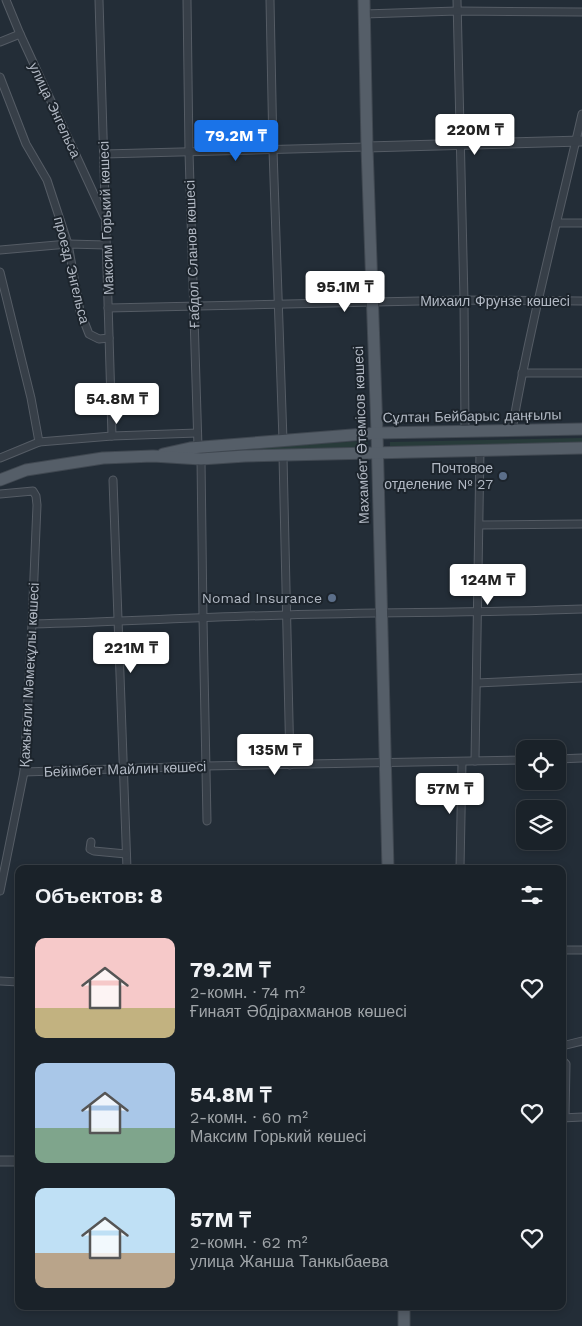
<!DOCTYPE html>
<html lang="ru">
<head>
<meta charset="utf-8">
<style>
  :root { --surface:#1a2229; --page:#232a31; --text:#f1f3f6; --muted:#9fa4a8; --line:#383f46; --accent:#1a73e8 }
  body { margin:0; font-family:"Work Sans",sans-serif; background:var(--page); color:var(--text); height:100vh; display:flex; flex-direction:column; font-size:19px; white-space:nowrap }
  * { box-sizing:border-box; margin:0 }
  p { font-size:16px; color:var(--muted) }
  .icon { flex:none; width:28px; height:28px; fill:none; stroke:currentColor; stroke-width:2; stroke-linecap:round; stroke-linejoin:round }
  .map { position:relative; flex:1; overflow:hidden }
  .sheet { position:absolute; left:15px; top:865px; width:551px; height:445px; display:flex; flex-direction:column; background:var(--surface); border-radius:10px; box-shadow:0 2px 8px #0003,0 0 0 1px var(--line) }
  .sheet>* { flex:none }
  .buttons { position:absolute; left:516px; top:740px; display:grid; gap:10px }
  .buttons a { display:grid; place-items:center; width:50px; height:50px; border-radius:10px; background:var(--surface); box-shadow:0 2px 8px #0003,0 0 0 1px var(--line); font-size:25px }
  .price { position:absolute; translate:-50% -42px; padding:0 11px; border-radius:5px; background:#fff; color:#222; font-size:16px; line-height:32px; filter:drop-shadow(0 1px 2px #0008) }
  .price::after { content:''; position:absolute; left:50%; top:30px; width:15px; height:11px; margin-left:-8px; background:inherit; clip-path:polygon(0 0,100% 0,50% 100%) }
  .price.current { background:var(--accent); color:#fff }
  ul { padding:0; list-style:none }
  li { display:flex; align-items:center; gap:15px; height:125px; padding:0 20px }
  li span { display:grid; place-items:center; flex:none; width:140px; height:100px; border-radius:10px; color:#555 }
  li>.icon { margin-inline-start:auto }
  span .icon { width:60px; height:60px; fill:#fffc; stroke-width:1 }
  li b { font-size:21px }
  h2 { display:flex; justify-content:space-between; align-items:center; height:60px; padding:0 20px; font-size:21px }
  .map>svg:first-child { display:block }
  .green { fill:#283b3a }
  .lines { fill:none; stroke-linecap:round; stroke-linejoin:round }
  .minor-casing { stroke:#555c65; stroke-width:9 }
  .tertiary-casing { stroke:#555c65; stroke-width:11 }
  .primary-casing { stroke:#404851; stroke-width:13 }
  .minor { stroke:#373f48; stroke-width:7 }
  .tertiary { stroke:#373f48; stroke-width:9 }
  .primary { stroke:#555e68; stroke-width:11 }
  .service-dot { fill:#5c6f8a; stroke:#1c242c; stroke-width:2 }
  .labels { text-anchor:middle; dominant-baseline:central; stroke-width:4; stroke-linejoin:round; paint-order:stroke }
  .street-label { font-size:14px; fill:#b2b9c4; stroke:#1c242c }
  .poi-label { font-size:14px; fill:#b2b9c4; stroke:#1c242c; text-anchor:end }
</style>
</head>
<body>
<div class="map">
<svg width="582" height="1326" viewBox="0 0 582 1326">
  <rect width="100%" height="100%" fill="#232d37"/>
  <g class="green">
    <polygon points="582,438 582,445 390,449 390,442"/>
    <polygon points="367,441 368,448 248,454 247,447"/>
  </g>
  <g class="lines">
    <defs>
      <g id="minor">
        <polyline points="6,0 20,34 104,216"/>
        <polyline points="99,0 112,436"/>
        <polyline points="187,0 189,152 198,447"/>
        <polyline points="270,0 273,150 283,440"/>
        <polyline points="457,0 464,300 465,431"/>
        <polyline points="364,14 457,11 582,12"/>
        <polyline points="0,42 20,34"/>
        <polyline points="0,77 26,144 47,180 68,244 80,311 89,334 99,339 109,338"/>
        <polyline points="104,154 367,147"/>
        <polyline points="556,223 582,223"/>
        <polyline points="0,250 68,244 106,245"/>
        <polyline points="0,272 31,398 39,442 0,458"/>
        <polyline points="108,308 464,300 582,301"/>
        <polyline points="522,373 582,373"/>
        <path d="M 512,430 C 530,324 558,220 582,114"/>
        <polyline points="39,442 112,436 197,433"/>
        <polyline points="283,456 290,765"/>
        <polyline points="201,459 203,618 207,821"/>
        <polyline points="113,480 127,869"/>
        <polyline points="0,494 33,491 36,496 37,505 32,624 24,772 0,891"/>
        <polyline points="480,525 582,524"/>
        <path d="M 32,624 C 117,622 201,617 286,615 C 385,612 483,613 582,609"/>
        <polyline points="477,683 582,678"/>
        <polyline points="558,759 582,758"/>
        <polyline points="475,761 480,450"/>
        <polyline points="24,772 205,766 525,760"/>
        <polyline points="91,842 90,849 94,851 126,854"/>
        <polyline points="460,869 462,762"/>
        <polyline points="562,950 582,950"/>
        <polyline points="0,981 19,982"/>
        <polyline points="562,1046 582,1041"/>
        <polyline points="562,1060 566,1064 565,1118"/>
        <polyline points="562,1118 582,1117"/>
      </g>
      <g id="tertiary">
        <polyline points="367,147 582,141"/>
        <polyline points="0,1161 19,1161"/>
      </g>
      <g id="primary">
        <polyline points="364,0 367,147 377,433 388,869"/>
        <polyline points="163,454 190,448 377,433 582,429"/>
        <polyline points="0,480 26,470 103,458 153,456 201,459 245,456 582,448"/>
        <polyline points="404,1306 404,1326"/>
      </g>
    </defs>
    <use href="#minor" class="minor-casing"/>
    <use href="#tertiary" class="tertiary-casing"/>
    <use href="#primary" class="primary-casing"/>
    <use href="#minor" class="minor"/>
    <use href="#tertiary" class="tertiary"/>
    <use href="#primary" class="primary"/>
  </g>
  <g class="service-dot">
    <circle cx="503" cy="476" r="5"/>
    <circle cx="332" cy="598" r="5"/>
  </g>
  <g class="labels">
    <g class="street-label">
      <text transform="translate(55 110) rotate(65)">улица Энгельса</text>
      <text transform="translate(106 218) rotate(-92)">Максим Горький көшесі</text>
      <text transform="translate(192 254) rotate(-92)">Ғабдол Сланов көшесі</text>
      <text transform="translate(72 270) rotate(76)">проезд Энгельса</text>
      <text x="495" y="301">Михаил Фрунзе көшесі</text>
      <text transform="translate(472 416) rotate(-1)">Сұлтан Бейбарыс даңғылы</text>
      <text transform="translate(361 435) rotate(-92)">Махамбет Өтемісов көшесі</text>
      <text transform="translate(29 675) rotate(-87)">Қажығали Мәмекұлы көшесі</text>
      <text transform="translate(125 769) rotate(-2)">Бейімбет Майлин көшесі</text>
    </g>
    <g class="poi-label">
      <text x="493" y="468">Почтовое<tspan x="493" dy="16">отделение № 27</tspan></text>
      <text x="322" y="598">Nomad Insurance</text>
    </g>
  </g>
</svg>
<div class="buttons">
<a><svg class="icon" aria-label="locate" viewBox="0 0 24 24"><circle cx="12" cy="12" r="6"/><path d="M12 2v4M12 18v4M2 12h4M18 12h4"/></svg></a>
<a><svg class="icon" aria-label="layers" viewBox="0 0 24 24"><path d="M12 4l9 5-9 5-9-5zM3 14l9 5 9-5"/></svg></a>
</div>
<b class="price" style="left:475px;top:156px">220M ₸</b>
<b class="price current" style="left:236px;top:162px">79.2M ₸</b>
<b class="price" style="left:345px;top:313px">95.1M ₸</b>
<b class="price" style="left:117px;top:425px">54.8M ₸</b>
<b class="price" style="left:488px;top:606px">124M ₸</b>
<b class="price" style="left:131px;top:674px">221M ₸</b>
<b class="price" style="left:275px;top:776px">135M ₸</b>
<b class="price" style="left:450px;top:815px">57M ₸</b>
<section class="sheet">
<h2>Объектов: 8<svg class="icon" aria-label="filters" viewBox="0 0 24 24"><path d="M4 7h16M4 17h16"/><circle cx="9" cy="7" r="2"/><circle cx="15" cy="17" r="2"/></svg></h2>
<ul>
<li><span style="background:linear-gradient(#f6c9c9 70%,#c2b280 0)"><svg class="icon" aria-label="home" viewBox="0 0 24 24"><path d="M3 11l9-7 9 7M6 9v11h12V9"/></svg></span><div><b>79.2M ₸</b><p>2-комн. · 74 m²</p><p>Ғинаят Әбдірахманов көшесі</p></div><svg class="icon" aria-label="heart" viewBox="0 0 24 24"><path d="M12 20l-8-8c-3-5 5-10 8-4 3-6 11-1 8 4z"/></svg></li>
<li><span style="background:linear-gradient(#a9c7e8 65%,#7fa58c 0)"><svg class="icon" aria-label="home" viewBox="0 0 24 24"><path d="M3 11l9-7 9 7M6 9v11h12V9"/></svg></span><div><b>54.8M ₸</b><p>2-комн. · 60 m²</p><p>Максим Горький көшесі</p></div><svg class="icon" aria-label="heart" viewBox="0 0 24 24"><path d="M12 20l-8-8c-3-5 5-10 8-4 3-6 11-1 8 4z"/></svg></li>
<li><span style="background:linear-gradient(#bfe0f5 65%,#b9a48a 0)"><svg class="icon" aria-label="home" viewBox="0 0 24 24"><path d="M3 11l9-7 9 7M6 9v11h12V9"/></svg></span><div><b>57M ₸</b><p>2-комн. · 62 m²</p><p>улица Жанша Танкыбаева</p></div><svg class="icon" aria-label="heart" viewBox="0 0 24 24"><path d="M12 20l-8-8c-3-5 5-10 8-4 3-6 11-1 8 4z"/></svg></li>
</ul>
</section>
</div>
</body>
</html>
